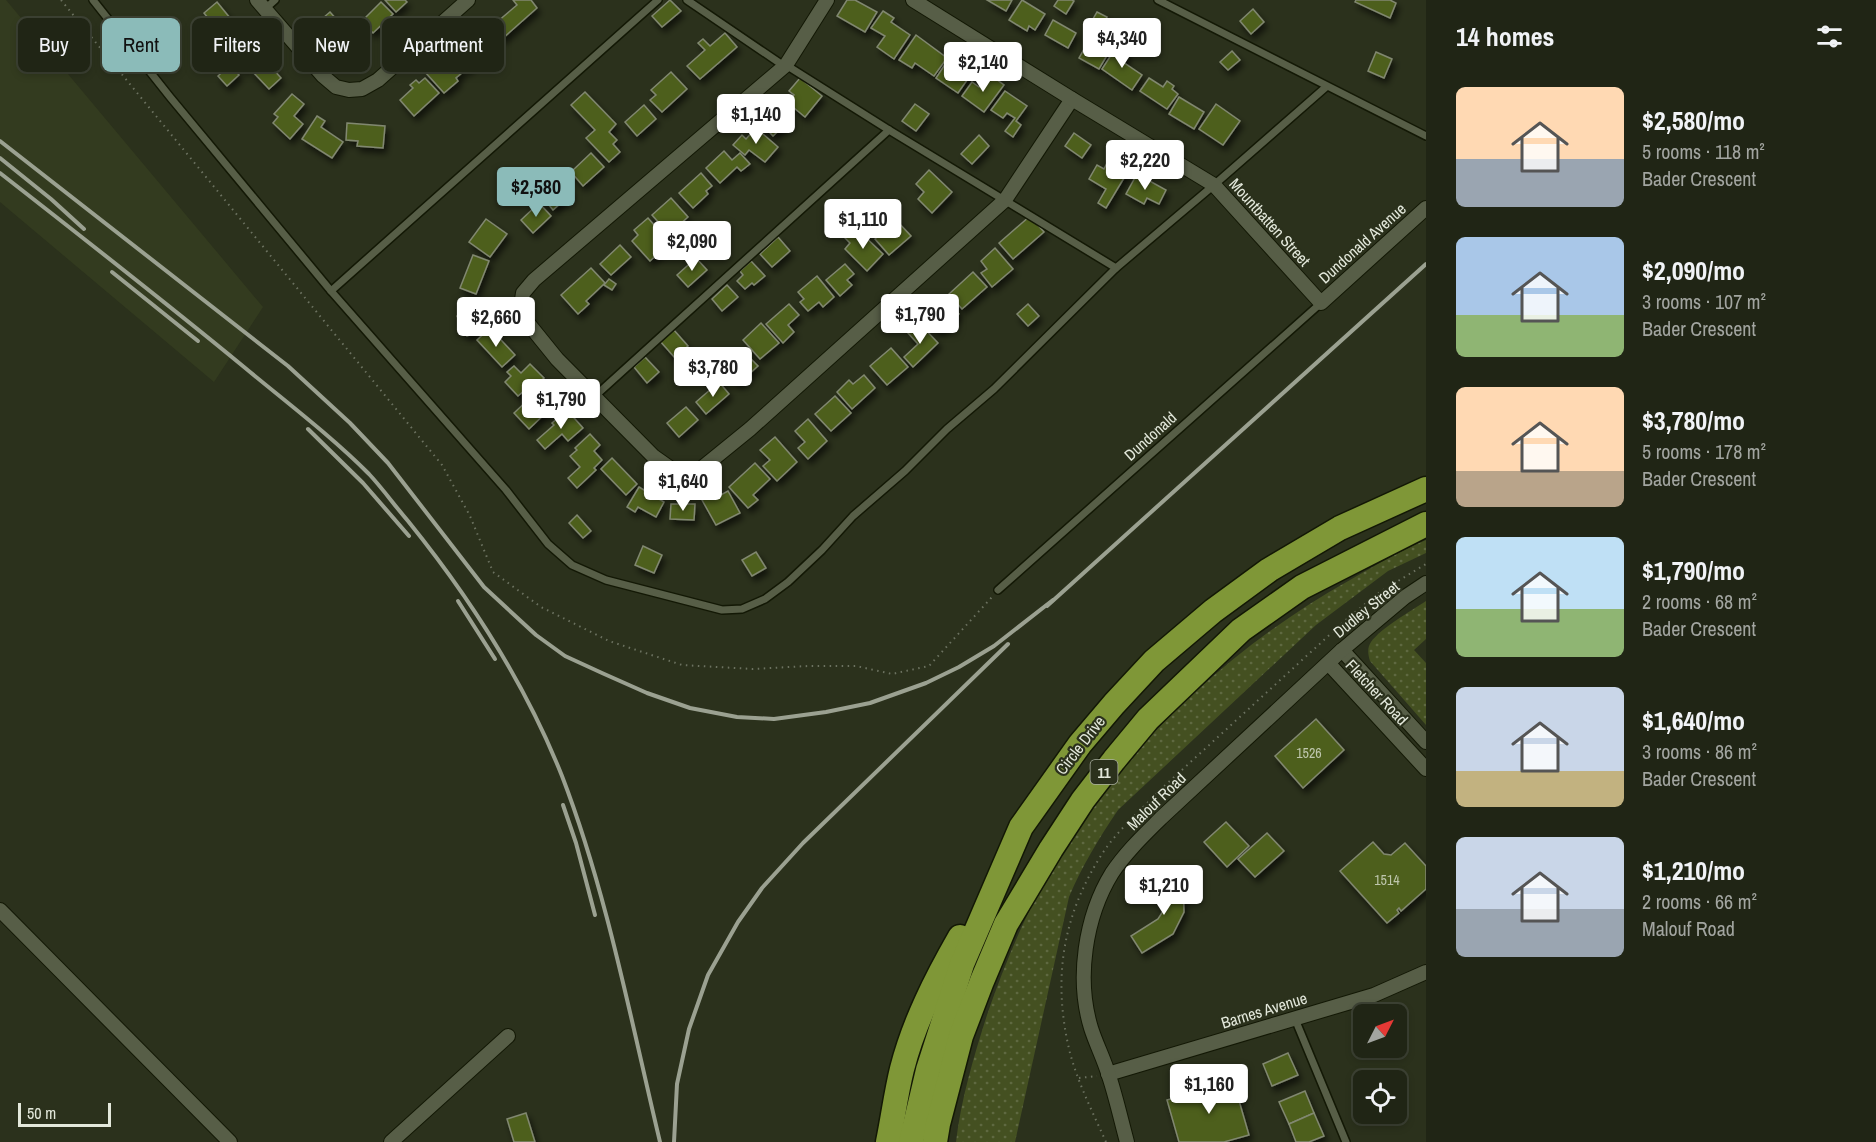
<!DOCTYPE html>
<html lang="en">
<head>
<meta charset="utf-8">
<style>
  :root { --surface:#202515; --page:#2d3122; --text:#f1f3f6; --muted:#a2a5a0; --line:#3d4234; --accent:#8bbbb9 }
  body { margin:0; font-family:"Archivo Narrow",sans-serif; background:var(--page); color:var(--text); height:100vh; display:flex; flex-direction:column; font-size:22px; white-space:nowrap }
  * { box-sizing:border-box; margin:0 }
  p { font-size:20px; color:var(--muted) }
  .icon { flex:none; width:33px; height:33px; fill:none; stroke:currentColor; stroke-width:2; stroke-linecap:round; stroke-linejoin:round }
  .map { position:relative; flex:1; overflow:hidden }
  .drawer { display:flex; flex-direction:column; background:var(--surface); width:450px }
  .drawer>* { flex:none }
  .banner { position:absolute; left:18px; top:18px; width:570px; height:54px; display:flex; gap:12px }
  .needle { width:39px; rotate:48deg }
  .tools { position:absolute; left:1353px; top:1004px; display:grid; gap:12px }
  .tools a { display:grid; place-items:center; width:54px; height:54px; border-radius:9px; background:var(--surface); box-shadow:0 3px 9px #0003,0 0 0 2px var(--line); font-size:30px }
  .scale { position:absolute; left:18px; bottom:15px; width:93px; box-sizing:border-box; padding-left:6px; border:3px solid #e3e8db; border-top:0; font-size:16px; line-height:21px; white-space:nowrap; color:#e3e8db; -webkit-text-stroke:4px #2b311c; paint-order:stroke }
  .price { position:absolute; translate:-50% -51px; padding:0 14px; border-radius:6px; background:#fff; color:#222; font-size:20px; line-height:39px; filter:drop-shadow(0 2px 3px #0008) }
  .price::after { content:''; position:absolute; left:50%; top:36px; width:18px; height:14px; margin-left:-9px; background:inherit; clip-path:polygon(0 0,100% 0,50% 100%) }
  .price.on { background:var(--accent); color:#111 }
  ul { padding:0; list-style:none }
  li { display:flex; align-items:center; gap:18px; height:150px; padding:0 30px }
  li span { display:grid; place-items:center; flex:none; width:168px; height:120px; border-radius:9px; color:#555 }
  li>.icon { margin-inline-start:auto }
  span .icon { width:72px; height:72px; fill:#fffc; stroke-width:1 }
  li b { font-size:26px }
  h2 { display:flex; justify-content:space-between; align-items:center; height:72px; padding:0 30px; font-size:26px }
  .tag { padding:0 21px; border-radius:9px; background:var(--surface); box-shadow:0 3px 9px #0003,0 0 0 2px var(--line); font-size:21px; line-height:54px }
  .tag.on { background:var(--accent); color:#111 }
  main { display:flex; flex:1; min-height:0 }
  .map>svg:first-child { display:block }
  .built { fill:#333b1f }
  .green { fill:url(#green-dots) }
  .building { fill:#4e5e1e; stroke:#818870; stroke-width:1.5; filter:url(#shadow) }
  .lines { fill:none; stroke-linecap:round; stroke-linejoin:round }
  .service-casing { stroke:#131805; stroke-width:10 }
  .minor-casing { stroke:#131805; stroke-width:16 }
  .motorway-casing { stroke:#131805; stroke-width:27 }
  .path { stroke:#6c7260; stroke-width:2; stroke-dasharray:1.5 4.5; stroke-linecap:butt }
  .service { stroke:#575e47; stroke-width:7 }
  .minor { stroke:#575e47; stroke-width:14 }
  .motorway { stroke:#7f9737; stroke-width:24 }
  .rail { stroke:#9ba191; stroke-width:4 }
  .labels { text-anchor:middle; dominant-baseline:central; stroke-width:4.5; stroke-linejoin:round; paint-order:stroke }
  .number-label { font-size:14px; fill:#bec6ac }
  .shield { fill:#2b311c; stroke:#acb1a2; stroke-width:1.5 }
  .shield-label { font-size:15px; font-weight:bold; fill:#e3e8db }
  .street-label { font-size:16px; fill:#e3e8db; stroke:#2b311c }
</style>
</head>
<body>
<main>
<div class="map">
<svg width="1426" height="1142" viewBox="0 0 1426 1142">
  <defs>
    <pattern id="green-dots" width="8" height="8" patternUnits="userSpaceOnUse" patternTransform="scale(1.5)"><rect width="8" height="8" fill="#445021"/><path d="M2 2h.1M6 6h.1" fill="none" stroke="#5f6941" stroke-width="1.8" stroke-linecap="round"/></pattern>
    <filter id="shadow"><feDropShadow dx="3" dy="5" stdDeviation="3" flood-color="#0009"/></filter>
  </defs>
  <rect width="100%" height="100%" fill="#2b311c"/>
  <polygon class="built" points="0,0 6,0 263,307 214,382 0,202"/>
  <g class="green">
    <path d="M 1426,540 L 1426,553 L 1388,571 L 1316,625 L 1118,810 C 1099,838 1082,866 1069,897 L 1015,1142 L 956,1142 C 961,1099 974,1056 987,1015 C 1002,971 1020,927 1042,886 C 1112,758 1223,651 1350,580 C 1374,566 1400,551 1426,540 Z"/>
    <path d="M 1426,601 L 1426,639 L 1414,650 L 1426,663 L 1426,725 L 1370,661 C 1368,654 1367,648 1371,642 C 1381,628 1411,611 1426,601 Z"/>
  </g>
  <g class="building">
    <polygon points="385,0 405,0 407,2 396,12"/>
    <polygon points="531,0 537,8 502,39 491,27 517,5 513,0"/>
    <polygon points="670,0 681,11 662,27 652,16"/>
    <polygon points="847,0 855,0 877,12 865,32 837,16"/>
    <polygon points="987,0 1012,0 1006,11"/>
    <polygon points="1022,0 1045,14 1035,30 1029,26 1027,31 1009,20"/>
    <polygon points="1058,0 1072,0 1074,1 1066,14 1054,6"/>
    <polygon points="1356,0 1390,0 1396,3 1390,18 1355,2"/>
    <polygon points="217,2 239,29 226,40 204,13"/>
    <polygon points="381,2 393,14 373,33 362,21"/>
    <polygon points="1253,9 1264,22 1251,34 1240,21"/>
    <polygon points="883,11 894,18 891,22 910,35 894,59 877,47 885,36 871,28"/>
    <polygon points="330,12 358,44 345,56 316,24"/>
    <polygon points="1097,12 1107,17 1099,32 1089,26"/>
    <polygon points="1053,20 1076,33 1068,48 1045,35"/>
    <polygon points="480,29 494,45 466,70 452,55"/>
    <polygon points="725,33 737,47 700,79 687,66 705,50 698,43 703,39 710,46"/>
    <polygon points="916,35 947,58 934,76 915,63 912,68 899,60"/>
    <polygon points="1091,37 1099,42 1097,45 1109,52 1099,69 1079,58"/>
    <polygon points="245,39 253,48 250,50 257,58 244,69 229,53"/>
    <polygon points="1117,46 1128,54 1123,62 1142,75 1132,90 1102,69"/>
    <polygon points="1232,51 1240,60 1228,70 1220,62"/>
    <polygon points="1376,52 1392,59 1384,78 1368,71"/>
    <polygon points="952,54 958,58 955,61 972,73 958,93 936,78"/>
    <polygon points="264,59 281,78 269,89 252,71"/>
    <polygon points="451,59 463,72 456,78 458,81 444,93 425,72 436,62 441,68"/>
    <polygon points="230,65 239,75 227,86 218,76"/>
    <polygon points="671,72 687,89 662,112 650,100 656,95 651,90"/>
    <polygon points="989,74 1004,85 984,112 962,96 972,82 979,87"/>
    <polygon points="425,78 439,93 414,116 400,100 413,88 410,85 416,80 419,83"/>
    <polygon points="800,78 822,96 805,117 788,103 794,95 789,91"/>
    <polygon points="1149,78 1163,87 1167,81 1174,86 1172,89 1178,94 1167,109 1140,91"/>
    <polygon points="1005,91 1027,106 1016,121 1021,125 1013,137 1005,131 1015,118 1007,113 1003,118 991,110"/>
    <polygon points="585,92 616,124 609,132 617,140 613,144 620,152 609,162 586,138 595,130 571,105"/>
    <polygon points="292,94 304,104 294,116 303,124 290,139 273,123 278,117 274,114"/>
    <polygon points="1179,97 1204,112 1194,129 1169,114"/>
    <polygon points="915,104 929,114 916,131 902,121"/>
    <polygon points="1216,104 1240,121 1223,145 1199,129"/>
    <polygon points="644,105 656,119 637,136 625,122"/>
    <polygon points="780,107 791,119 773,136 758,120 767,112 771,115"/>
    <polygon points="317,116 325,121 321,127 343,142 332,158 302,139"/>
    <polygon points="347,123 385,126 383,148 357,146 358,141 346,140"/>
    <polygon points="756,128 778,147 765,162 749,150 745,155 733,145 742,135 746,139"/>
    <polygon points="1074,133 1091,145 1082,158 1065,146"/>
    <polygon points="979,135 989,146 972,164 961,154"/>
    <polygon points="724,151 732,160 740,153 750,164 741,171 737,167 720,183 706,168"/>
    <polygon points="591,153 604,167 583,186 571,172"/>
    <polygon points="1108,161 1127,173 1106,208 1098,203 1106,189 1089,179 1097,165 1104,169"/>
    <polygon points="929,170 952,192 932,213 918,199 924,192 916,184"/>
    <polygon points="701,173 712,186 706,191 708,194 693,208 679,193"/>
    <polygon points="1137,174 1166,190 1159,204 1147,198 1144,204 1126,194"/>
    <polygon points="563,184 571,194 553,210 545,200"/>
    <polygon points="671,198 688,217 669,234 652,215"/>
    <polygon points="539,203 551,216 533,233 521,220"/>
    <polygon points="1030,216 1044,232 1013,259 999,243"/>
    <polygon points="648,218 670,243 650,261 632,241 638,235 634,230"/>
    <polygon points="486,219 507,234 490,257 469,242"/>
    <polygon points="896,220 911,236 889,255 875,239"/>
    <polygon points="850,232 855,237 860,232 883,254 867,271 845,249 850,243 845,238"/>
    <polygon points="778,237 790,251 772,267 760,254"/>
    <polygon points="620,245 631,257 611,275 600,264"/>
    <polygon points="995,248 1013,269 992,287 981,273 987,269 981,261"/>
    <polygon points="473,255 489,261 476,294 460,288"/>
    <polygon points="696,258 707,270 688,287 677,275"/>
    <polygon points="751,261 765,276 754,285 752,283 745,289 737,281 743,275 740,271"/>
    <polygon points="845,264 854,274 847,280 852,285 840,296 826,280"/>
    <polygon points="591,268 605,283 586,301 589,304 578,314 561,295"/>
    <polygon points="973,272 987,287 962,309 949,294"/>
    <polygon points="817,276 834,297 823,307 819,302 808,311 800,302 804,299 798,292"/>
    <polygon points="609,279 616,284 612,290 604,285"/>
    <polygon points="727,285 738,297 722,311 712,299"/>
    <polygon points="946,299 959,314 939,331 926,316"/>
    <polygon points="789,304 799,315 788,325 794,332 783,343 766,324"/>
    <polygon points="1028,304 1039,316 1028,326 1017,314"/>
    <polygon points="477,307 482,317 491,314 495,323 467,336 457,316"/>
    <polygon points="761,323 779,343 760,359 743,340"/>
    <polygon points="919,323 938,343 913,367 904,357 918,344 908,333"/>
    <polygon points="490,328 515,355 502,367 477,340"/>
    <polygon points="673,329 688,346 675,358 660,341"/>
    <polygon points="891,348 908,367 887,385 870,366"/>
    <polygon points="709,352 722,364 716,372 702,360"/>
    <polygon points="745,353 758,366 739,383 728,371 736,364 734,363"/>
    <polygon points="645,357 659,372 647,383 634,367"/>
    <polygon points="530,364 544,378 528,393 525,390 518,396 505,382 511,376 507,372 514,366 521,373"/>
    <polygon points="864,375 875,388 852,409 837,392 849,380 853,384"/>
    <polygon points="719,382 729,394 706,414 696,402"/>
    <polygon points="545,390 556,403 529,429 514,413 530,398 533,401"/>
    <polygon points="835,396 851,413 831,431 815,414"/>
    <polygon points="686,407 698,420 679,437 667,423"/>
    <polygon points="567,410 583,428 568,441 562,434 545,449 537,440 554,425 552,423"/>
    <polygon points="808,419 827,441 808,459 798,448 805,442 795,431"/>
    <polygon points="590,434 600,445 594,451 602,460 594,468 596,470 577,488 568,478 580,467 570,456 577,450 575,448"/>
    <polygon points="775,437 797,462 777,481 763,466 770,460 760,450"/>
    <polygon points="612,458 637,484 626,495 601,469"/>
    <polygon points="755,463 770,479 753,495 758,500 748,508 729,487"/>
    <polygon points="639,487 664,502 656,517 638,507 635,512 627,507"/>
    <polygon points="728,491 740,513 716,525 702,500 715,493 717,497"/>
    <polygon points="671,504 695,504 694,520 670,519"/>
    <polygon points="577,515 591,531 583,538 569,523"/>
    <polygon points="643,546 662,555 654,573 635,565"/>
    <polygon points="756,552 766,568 752,576 742,560"/>
    <polygon points="1316,719 1344,750 1303,788 1275,756"/>
    <polygon points="1226,822 1249,846 1227,867 1204,842"/>
    <polygon points="1267,833 1284,851 1255,877 1238,859"/>
    <polygon points="1373,842 1384,854 1391,855 1405,843 1426,866 1426,889 1401,911 1399,908 1397,910 1399,913 1387,923 1340,871"/>
    <polygon points="1164,876 1183,876 1184,912 1173,934 1142,953 1131,936 1158,919 1165,908"/>
    <polygon points="1288,1053 1298,1075 1272,1086 1263,1064"/>
    <polygon points="1233,1080 1249,1135 1224,1142 1179,1142 1167,1100"/>
    <polygon points="1305,1091 1314,1113 1289,1124 1279,1102"/>
    <polygon points="526,1113 535,1142 514,1142 507,1119"/>
    <polygon points="1314,1113 1324,1136 1309,1142 1296,1142 1289,1124"/>
  </g>
  <g class="lines">
    <defs>
      <g id="service">
        <polyline points="93,0 170,97 331,291 506,490 548,544 572,565 606,580 722,610 742,609 765,599 788,582 822,550 853,516 905,471 947,429 994,389 1116,268 1214,185 1326,87"/>
        <polyline points="687,0 784,66"/>
        <polyline points="1158,0 1426,136"/>
        <polyline points="265,9 275,0"/>
        <polyline points="786,65 889,130 1116,268"/>
        <polyline points="331,291 658,0"/>
        <polyline points="594,397 889,130"/>
        <polyline points="998,590 1321,303"/>
        <polyline points="1295,1019 1346,1142"/>
      </g>
      <g id="minor">
        <polyline points="257,0 323,76 336,87 349,90 362,89 378,80 468,0"/>
        <polyline points="827,0 786,65 534,280 523,293 521,306 523,317 557,359 653,456 677,473 690,472 702,468 750,429 1005,200 1072,99"/>
        <polyline points="913,0 1072,99 1214,185 1321,303 1426,208"/>
        <polyline points="1342,650 1426,742"/>
        <polyline points="1329,664 1426,769"/>
        <polyline points="0,910 230,1142"/>
        <polyline points="1108,1074 1374,995 1426,972"/>
        <polyline points="391,1142 508,1036"/>
        <path d="M 1127,1142 C 1121,1120 1116,1097 1109,1076 C 1104,1059 1096,1044 1091,1028 C 1076,979 1085,917 1112,873 C 1126,852 1144,835 1161,818 L 1342,650 L 1405,597 L 1426,583"/>
      </g>
      <g id="motorway">
        <path d="M 888,1142 C 893,1118 896,1093 902,1069 C 914,1022 936,979 960,937"/>
        <polyline points="911,1142 928,1070 962,964 1021,827 1080,744 1114,704 1154,661 1213,611 1269,570 1340,528 1426,489"/>
        <polyline points="935,1142 938,1124 961,1036 982,981 1006,924 1051,849 1083,800 1114,760 1148,719 1241,630 1302,587 1426,524"/>
      </g>
    </defs>
    <use href="#service" class="service-casing"/>
    <use href="#minor" class="minor-casing"/>
    <use href="#motorway" class="motorway-casing"/>
    <g class="path">
      <polyline points="61,0 442,465 470,516 493,572 541,607 609,641 682,665 753,669 808,666 856,666 892,674 929,666 992,597"/>
      <polyline points="1079,1078 1097,1076"/>
      <path d="M 1106,1142 C 1093,1113 1078,1083 1070,1053 C 1052,979 1062,915 1104,851 C 1119,829 1141,810 1160,790 L 1348,618 L 1380,592 L 1426,564"/>
    </g>
    <use href="#service" class="service"/>
    <use href="#minor" class="minor"/>
    <use href="#motorway" class="motorway"/>
    <g class="rail">
      <polyline points="0,141 288,366 350,423 388,463 484,587 536,635 565,656 602,673 647,693 690,708 737,717 774,719 826,712 870,703 926,683 959,667 994,646 1053,600"/>
      <polyline points="0,158 51,199 84,229"/>
      <path d="M 0,173 C 82,237 164,301 244,367 C 286,402 330,435 369,474 C 383,489 395,506 408,521 C 471,599 525,683 562,776 C 607,893 631,1021 660,1142"/>
      <polyline points="112,272 198,341"/>
      <polyline points="308,429 363,483 409,536"/>
      <polyline points="458,601 495,659"/>
      <polyline points="1047,606 1426,264"/>
      <polyline points="563,805 576,843 595,915"/>
      <polyline points="674,1142 677,1084 689,1029 708,975 738,922 762,888 803,843 1008,644"/>
    </g>
  </g>
  <g class="labels">
    <g class="number-label">
      <text x="1309" y="753">1526</text>
      <text x="1387" y="880">1514</text>
    </g>
    <rect class="shield" x="1090.5" y="760" width="27" height="24" rx="4.5"/>
    <g class="shield-label">
      <text x="1104" y="772">11</text>
    </g>
    <g class="street-label">
      <text transform="translate(1270 222) rotate(48)">Mountbatten Street</text>
      <text transform="translate(1362 243) rotate(-42)">Dundonald Avenue</text>
      <text transform="translate(1150 436) rotate(-42)">Dundonald</text>
      <text transform="translate(1366 609) rotate(-39)">Dudley Street</text>
      <text transform="translate(1377 692) rotate(47)">Fletcher Road</text>
      <text transform="translate(1080 745) rotate(-52)">Circle Drive</text>
      <text transform="translate(1156 801) rotate(-44)">Malouf Road</text>
      <text transform="translate(1264 1010) rotate(-17)">Barnes Avenue</text>
    </g>
  </g>
</svg>
<div class="tools">
<a><svg class="needle" viewBox="-14 -14 28 28"><path d="M0-13l5 13h-10z" fill="#e53935"/><path d="M0 13l5-13h-10z" fill="#a2a5a0"/></svg></a>
<a><svg class="icon" aria-label="locate" viewBox="0 0 24 24"><circle cx="12" cy="12" r="6"/><path d="M12 2v4M12 18v4M2 12h4M18 12h4"/></svg></a>
</div>
<div class="scale">50 m</div>
<b class="price" style="left:1122px;top:69px">$4,340</b>
<b class="price" style="left:983px;top:93px">$2,140</b>
<b class="price" style="left:756px;top:145px">$1,140</b>
<b class="price" style="left:1145px;top:191px">$2,220</b>
<b class="price on" style="left:536px;top:218px">$2,580</b>
<b class="price" style="left:863px;top:250px">$1,110</b>
<b class="price" style="left:692px;top:272px">$2,090</b>
<b class="price" style="left:920px;top:345px">$1,790</b>
<b class="price" style="left:496px;top:348px">$2,660</b>
<b class="price" style="left:713px;top:398px">$3,780</b>
<b class="price" style="left:561px;top:430px">$1,790</b>
<b class="price" style="left:683px;top:512px">$1,640</b>
<b class="price" style="left:1164px;top:916px">$1,210</b>
<b class="price" style="left:1209px;top:1115px">$1,160</b>
<div class="banner">
<a class="tag">Buy</a>
<a class="tag on">Rent</a>
<a class="tag">Filters</a>
<a class="tag">New</a>
<a class="tag">Apartment</a>
</div>
</div>
<section class="drawer">
<h2>14 homes<svg class="icon" aria-label="filters" viewBox="0 0 24 24"><path d="M4 7h16M4 17h16"/><circle cx="9" cy="7" r="2"/><circle cx="15" cy="17" r="2"/></svg></h2>
<ul>
<li><span style="background:linear-gradient(#ffd9b3 60%,#9aa5b1 0)"><svg class="icon" aria-label="home" viewBox="0 0 24 24"><path d="M3 11l9-7 9 7M6 9v11h12V9"/></svg></span><div><b>$2,580/mo</b><p>5 rooms · 118 m²</p><p>Bader Crescent</p></div></li>
<li><span style="background:linear-gradient(#a9c7e8 65%,#8fb573 0)"><svg class="icon" aria-label="home" viewBox="0 0 24 24"><path d="M3 11l9-7 9 7M6 9v11h12V9"/></svg></span><div><b>$2,090/mo</b><p>3 rooms · 107 m²</p><p>Bader Crescent</p></div></li>
<li><span style="background:linear-gradient(#ffd9b3 70%,#b9a48a 0)"><svg class="icon" aria-label="home" viewBox="0 0 24 24"><path d="M3 11l9-7 9 7M6 9v11h12V9"/></svg></span><div><b>$3,780/mo</b><p>5 rooms · 178 m²</p><p>Bader Crescent</p></div></li>
<li><span style="background:linear-gradient(#bfe0f5 60%,#8fb573 0)"><svg class="icon" aria-label="home" viewBox="0 0 24 24"><path d="M3 11l9-7 9 7M6 9v11h12V9"/></svg></span><div><b>$1,790/mo</b><p>2 rooms · 68 m²</p><p>Bader Crescent</p></div></li>
<li><span style="background:linear-gradient(#c9d6e8 70%,#c2b280 0)"><svg class="icon" aria-label="home" viewBox="0 0 24 24"><path d="M3 11l9-7 9 7M6 9v11h12V9"/></svg></span><div><b>$1,640/mo</b><p>3 rooms · 86 m²</p><p>Bader Crescent</p></div></li>
<li><span style="background:linear-gradient(#c9d6e8 60%,#9aa5b1 0)"><svg class="icon" aria-label="home" viewBox="0 0 24 24"><path d="M3 11l9-7 9 7M6 9v11h12V9"/></svg></span><div><b>$1,210/mo</b><p>2 rooms · 66 m²</p><p>Malouf Road</p></div></li>
</ul>
</section>
</main>
</body>
</html>
